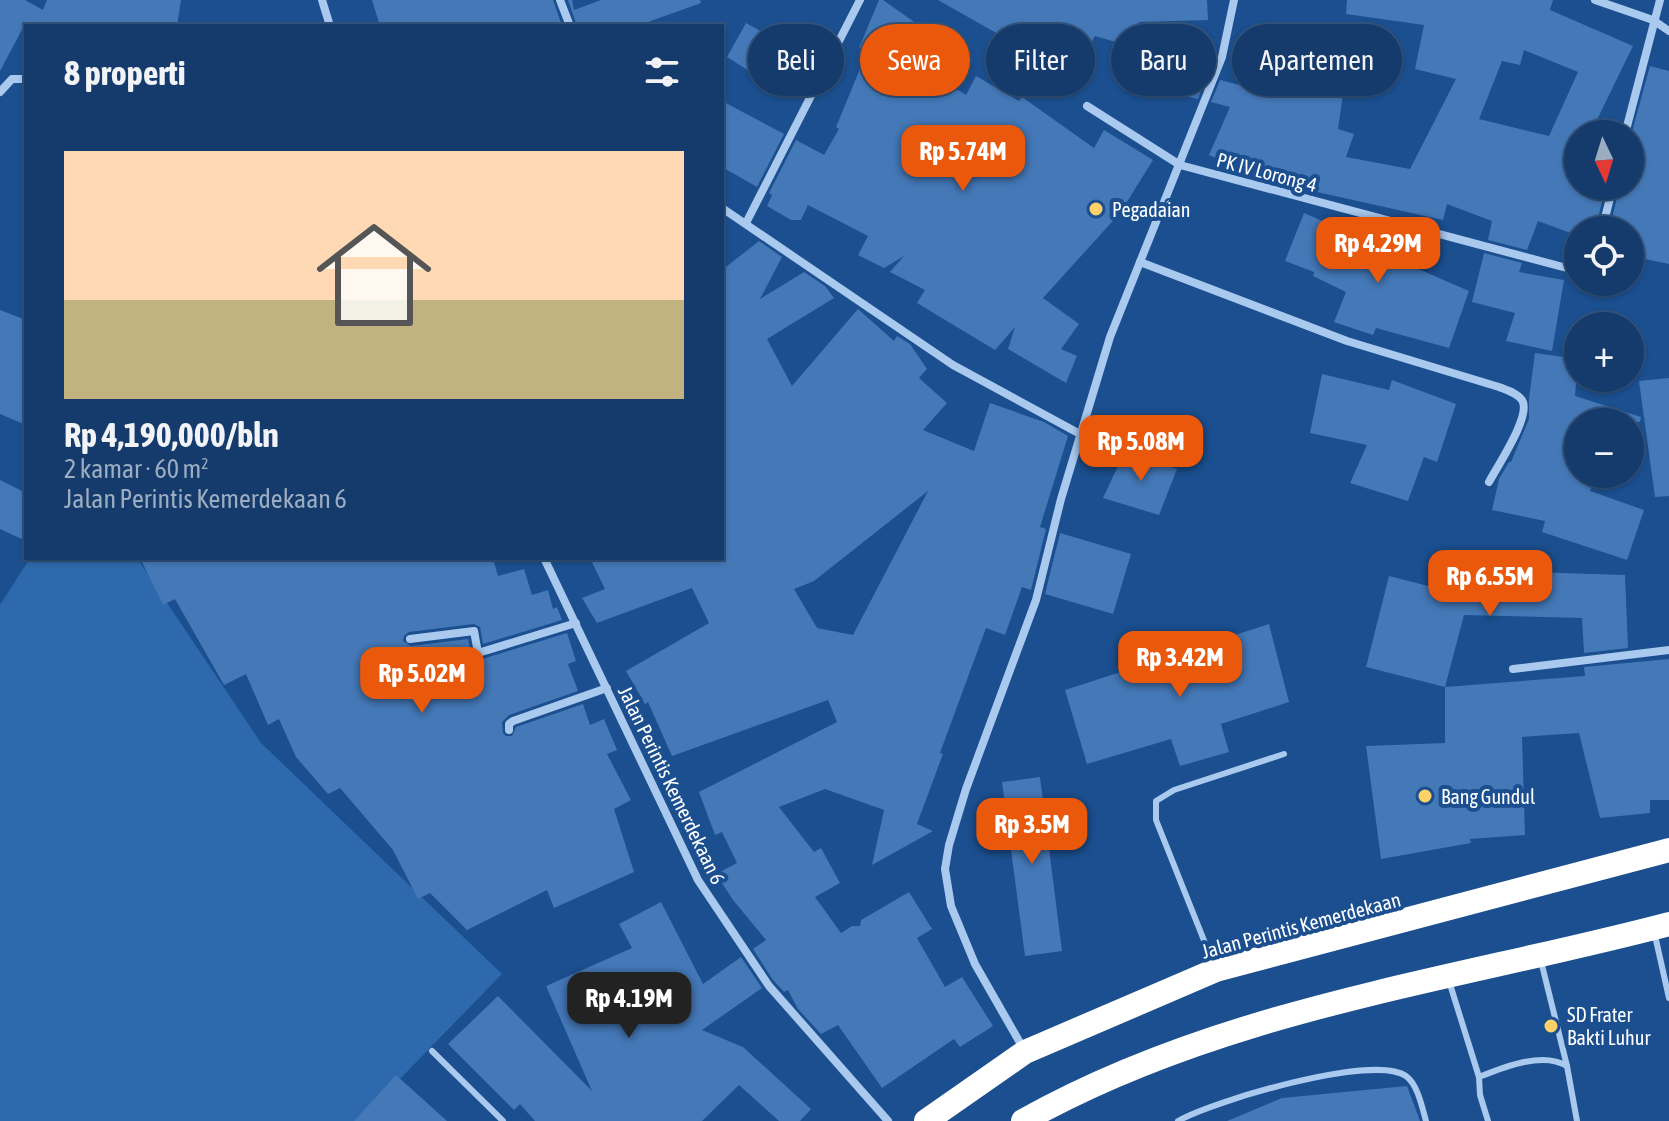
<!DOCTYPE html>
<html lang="id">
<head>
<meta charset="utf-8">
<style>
  :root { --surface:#143b6b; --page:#1d4271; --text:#f1f3f6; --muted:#9dadc1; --line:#33557e; --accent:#ea580c }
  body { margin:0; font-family:"Asap Condensed",sans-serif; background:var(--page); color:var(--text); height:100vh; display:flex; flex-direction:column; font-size:30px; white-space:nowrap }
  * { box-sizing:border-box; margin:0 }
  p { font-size:26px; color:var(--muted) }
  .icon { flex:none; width:44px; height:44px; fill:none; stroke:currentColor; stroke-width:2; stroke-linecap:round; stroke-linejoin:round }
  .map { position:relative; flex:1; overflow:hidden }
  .panel { position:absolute; left:24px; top:24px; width:700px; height:536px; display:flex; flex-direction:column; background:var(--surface); border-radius:0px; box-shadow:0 2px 6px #0004,0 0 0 2px var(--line) }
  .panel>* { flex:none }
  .guide { position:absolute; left:748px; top:24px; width:760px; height:72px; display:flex; gap:16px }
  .needle { width:52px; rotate:176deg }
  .fabs { position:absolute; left:1564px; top:120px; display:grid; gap:16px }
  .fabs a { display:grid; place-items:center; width:80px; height:80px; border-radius:50%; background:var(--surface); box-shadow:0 2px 6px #0004,0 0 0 2px var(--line); font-size:40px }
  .price { position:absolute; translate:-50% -68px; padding:0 18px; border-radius:16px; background:var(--accent); color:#fff; font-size:26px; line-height:52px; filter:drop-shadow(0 2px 4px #0008) }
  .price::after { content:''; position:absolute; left:50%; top:48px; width:24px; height:18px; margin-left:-12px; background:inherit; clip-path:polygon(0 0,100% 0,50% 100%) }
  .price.selected { background:#222; color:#fff }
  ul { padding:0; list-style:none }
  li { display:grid; align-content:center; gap:16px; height:424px; padding:0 40px }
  li span { display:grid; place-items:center; height:248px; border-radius:0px; color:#555 }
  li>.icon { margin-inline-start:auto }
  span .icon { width:144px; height:144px; fill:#fffc; stroke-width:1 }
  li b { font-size:34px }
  h2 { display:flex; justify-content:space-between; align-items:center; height:96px; padding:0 40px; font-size:34px }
  .pill { padding:0 28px; border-radius:36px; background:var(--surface); box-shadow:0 2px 6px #0004,0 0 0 2px var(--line); font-size:28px; line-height:72px }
  .pill.selected { background:var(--accent); color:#fff }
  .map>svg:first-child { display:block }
  .green { fill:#2e69ad }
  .building { fill:#4478b7; fill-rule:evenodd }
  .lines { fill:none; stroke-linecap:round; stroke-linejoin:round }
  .lane { stroke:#a9c9ee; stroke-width:6 }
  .street { stroke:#a9c9ee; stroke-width:8 }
  .highway { stroke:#fff; stroke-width:24 }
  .poi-dot { fill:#ffd166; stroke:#1b4f8f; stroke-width:3 }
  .labels { text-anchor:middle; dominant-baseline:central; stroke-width:8; stroke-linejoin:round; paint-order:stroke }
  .street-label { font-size:20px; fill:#fff; stroke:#1b4f8f }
  .poi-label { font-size:20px; fill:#fff; stroke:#1b4f8f; text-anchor:start }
</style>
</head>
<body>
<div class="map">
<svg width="1669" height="1121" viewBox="0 0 1669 1121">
  <rect width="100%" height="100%" fill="#1b4f8f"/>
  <polygon class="green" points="30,558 137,558 261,743 502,974 359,1121 0,1121 0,605"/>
  <g class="building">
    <polygon points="0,0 25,0 43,10 47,0 181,0 177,26 24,26 0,71"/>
    <polygon points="372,0 553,0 562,26 380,26"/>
    <polygon points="568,0 572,0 574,10 601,0 700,0 701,3 637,26 577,26"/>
    <polygon points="879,0 883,0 934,36 919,65 966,95 976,76 1019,101 1022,97 1094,148 1104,130 1153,160 1120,213 1043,298 1079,324 1061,349 1077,356 1066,383 1008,349 1015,327 995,350 917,303 925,290 890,272 904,256 884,268 858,255 868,236 808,205 801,220 791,220 767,206 772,195 769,193 796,140 824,155 839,129 836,127 867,52 859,48"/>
    <polygon points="938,0 1207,0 1208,20 1139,22 1139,28 1192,40 1185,62 1200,67 1198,75 1206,77 1198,99 1165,91 1174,59 1095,36 1072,76"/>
    <path d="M 1347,0 L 1553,0 L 1550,10 L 1633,46 L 1590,134 L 1578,134 L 1578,186 L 1606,186 L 1595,230 L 1578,230 L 1576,235 L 1538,221 L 1527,250 L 1488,240 L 1492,221 L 1447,204 L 1443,220 L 1299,188 L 1301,181 L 1237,155 L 1232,165 L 1209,155 L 1230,107 L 1211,102 L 1220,80 L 1259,90 L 1268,56 L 1346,73 L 1338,129 L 1354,134 L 1346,157 L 1410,169 L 1456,79 L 1415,69 L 1424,25 L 1346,14 ZM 1524,50 L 1578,72 L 1549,136 L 1479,119 L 1502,61 L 1520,65 Z"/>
    <polygon points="746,23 796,51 774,87 727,57"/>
    <polygon points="1650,66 1669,71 1669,264 1630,256 1630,230 1609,230 1620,186 1630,186 1630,139"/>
    <polygon points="722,101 784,134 757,187 722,167"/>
    <polygon points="1304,213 1404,256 1402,262 1469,291 1449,348 1376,328 1373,335 1334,322 1346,292 1313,276 1314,272 1285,261"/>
    <path d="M 759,241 L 782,257 L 760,299 L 804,272 L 825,286 L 834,298 L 767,339 L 792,386 L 858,309 L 894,341 L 897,336 L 910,344 L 927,369 L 919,378 L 947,403 L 923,430 L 974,451 L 990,403 L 1044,422 L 1068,436 L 1040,527 L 1046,529 L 1031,590 L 1022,587 L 1005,635 L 986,628 L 940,753 L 943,754 L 917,824 L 933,831 L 872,865 L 884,810 L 825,789 L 779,807 L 814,852 L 821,848 L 840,883 L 815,897 L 841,933 L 852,926 L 860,926 L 861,920 L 909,892 L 932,929 L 917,938 L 945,987 L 962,977 L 993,1026 L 960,1047 L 954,1039 L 882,1088 L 838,1025 L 821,1034 L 798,1009 L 788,990 L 784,992 L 773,980 L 753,949 L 766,940 L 733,900 L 716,874 L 737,863 L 722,832 L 715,835 L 699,792 L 837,722 L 828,700 L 672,756 L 648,702 L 645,704 L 626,671 L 709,623 L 692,588 L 597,623 L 582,598 L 605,589 L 590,558 L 722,558 L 722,270 ZM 928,491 L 853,635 L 817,628 L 794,589 L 814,581 Z"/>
    <polygon points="1484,253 1522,263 1519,272 1564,280 1552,351 1506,341 1515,313 1472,302"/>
    <polygon points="0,310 26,320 26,425 0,414"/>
    <polygon points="1535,353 1578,359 1575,396 1641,417 1640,422 1578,422 1578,474 1596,474 1590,491 1644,510 1627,560 1542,532 1545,521 1492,510 1499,479 1509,462 1511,462 1529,419 1529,398"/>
    <polygon points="1322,374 1389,390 1392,380 1456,404 1437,462 1424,457 1408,501 1350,483 1367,445 1310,433"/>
    <polygon points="1669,378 1669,496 1655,497 1639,381"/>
    <polygon points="1125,451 1177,469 1159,515 1103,498"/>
    <polygon points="0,480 26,493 26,541 0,529"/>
    <polygon points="1060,533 1131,554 1113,614 1045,594"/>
    <polygon points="140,558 493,558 498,576 524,569 532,595 548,590 553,609 557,607 562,620 483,644 480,627 474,624 409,632 404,636 403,641 411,646 468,639 472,657 479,660 567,633 576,661 568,664 578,691 509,715 502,722 503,733 506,736 512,736 516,727 583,704 590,725 604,719 617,750 607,754 631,800 614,809 634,872 554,908 547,890 467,930 430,893 418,899 393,850 340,788 328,794 296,757 279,719 268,725 246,674 224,685 175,599 163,605"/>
    <polygon points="1500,571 1625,575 1628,648 1584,653 1582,618 1464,615 1445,687 1366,667 1389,576 1499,604"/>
    <polygon points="1269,624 1289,702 1221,724 1229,752 1180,766 1171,739 1087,764 1065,690"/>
    <polygon points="1669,659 1669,800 1650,800 1650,813 1600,818 1579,733 1522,737 1525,835 1470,839 1471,843 1381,859 1366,746 1445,743 1445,687 1585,676 1584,667"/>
    <polygon points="1040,777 1062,951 1025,956 1002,782"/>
    <polygon points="661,902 703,984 741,957 762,988 702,1030 743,1047 811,1109 800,1121 779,1121 739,1085 702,1121 535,1121 520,1104 514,1110 448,1044 498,996 592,1091 546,986 632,948 619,924"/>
    <polygon points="396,1075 447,1121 354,1121"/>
    <polygon points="1407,1086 1420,1121 1227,1121 1282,1098"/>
  </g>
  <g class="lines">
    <g class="lane">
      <polyline points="1654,931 1669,998"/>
      <polyline points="1541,961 1567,1066"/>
      <polyline points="1213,963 1156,820 1156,801 1174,790 1284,754"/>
      <polyline points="1449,981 1479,1077"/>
      <polyline points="432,1051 503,1121"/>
      <path d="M 1178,1121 C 1213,1101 1374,1053 1406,1076 C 1418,1085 1422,1107 1426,1121"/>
      <path d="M 1488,1121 L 1480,1095 L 1479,1077 C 1504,1067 1543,1051 1567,1066 L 1577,1121"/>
    </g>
    <g class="street">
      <polyline points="322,0 330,26"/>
      <polyline points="560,0 570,26"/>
      <polyline points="1595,0 1653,20 1669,31"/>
      <polyline points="0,92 12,79 26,79"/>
      <polyline points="1087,106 1180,165 1578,271"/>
      <polyline points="1625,134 1660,0"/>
      <polyline points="722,208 953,365 1080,434"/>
      <polyline points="746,223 860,0"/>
      <polyline points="1602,230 1613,186"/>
      <path d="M 1140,262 L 1347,341 L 1499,387 C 1507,390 1517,393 1522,400 C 1532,415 1498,465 1489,482"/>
      <polyline points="544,558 698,880 769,986 888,1121"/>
      <polyline points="410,639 474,631 478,653 576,623"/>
      <polyline points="1513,669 1669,650"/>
      <polyline points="509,730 509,724 513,721 607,688"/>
      <polyline points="1023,1048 975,964 951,906 945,869 949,845 966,789 1036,600 1061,499 1110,337 1222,57 1234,0"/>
    </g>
    <g class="highway">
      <polyline points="926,1121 1025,1052 1216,970 1669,850"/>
      <path d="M 1023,1121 C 1222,1009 1452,981 1669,924"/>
    </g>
  </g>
  <g class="poi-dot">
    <circle cx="1096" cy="209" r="8"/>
    <circle cx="1425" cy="796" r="8"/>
    <circle cx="1551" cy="1026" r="8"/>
  </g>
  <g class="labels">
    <g class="street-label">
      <text transform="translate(1267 172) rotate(15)">PK IV Lorong 4</text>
      <text transform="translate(672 785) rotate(64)">Jalan Perintis Kemerdekaan 6</text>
      <text transform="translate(1301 925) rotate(-15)">Jalan Perintis Kemerdekaan</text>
    </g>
    <g class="poi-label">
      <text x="1112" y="209">Pegadaian</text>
      <text x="1441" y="796">Bang Gundul</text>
      <text x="1567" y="1014">SD Frater<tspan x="1567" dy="23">Bakti Luhur</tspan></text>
    </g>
  </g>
</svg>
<div class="fabs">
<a><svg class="needle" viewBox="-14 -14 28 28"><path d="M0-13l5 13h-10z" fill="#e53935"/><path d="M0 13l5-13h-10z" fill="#9dadc1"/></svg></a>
<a><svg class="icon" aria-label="locate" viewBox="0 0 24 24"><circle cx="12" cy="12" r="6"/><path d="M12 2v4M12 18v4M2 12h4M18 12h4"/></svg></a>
<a>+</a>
<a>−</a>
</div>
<b class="price" style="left:963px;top:193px">Rp 5.74M</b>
<b class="price" style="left:1378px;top:285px">Rp 4.29M</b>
<b class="price" style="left:1141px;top:483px">Rp 5.08M</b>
<b class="price" style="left:1490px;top:618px">Rp 6.55M</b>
<b class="price" style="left:1180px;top:699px">Rp 3.42M</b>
<b class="price" style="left:422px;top:715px">Rp 5.02M</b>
<b class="price" style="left:1032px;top:866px">Rp 3.5M</b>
<b class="price selected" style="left:629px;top:1040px">Rp 4.19M</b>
<div class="guide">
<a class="pill">Beli</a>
<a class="pill selected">Sewa</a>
<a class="pill">Filter</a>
<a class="pill">Baru</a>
<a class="pill">Apartemen</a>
</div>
<section class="panel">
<h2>8 properti<svg class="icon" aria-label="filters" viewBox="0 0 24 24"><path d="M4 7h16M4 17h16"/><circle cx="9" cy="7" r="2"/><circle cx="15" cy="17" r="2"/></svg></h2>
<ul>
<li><span style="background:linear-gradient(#ffd9b3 60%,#c2b280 0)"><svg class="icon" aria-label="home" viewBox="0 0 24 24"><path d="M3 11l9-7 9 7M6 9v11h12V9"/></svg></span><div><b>Rp 4,190,000/bln</b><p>2 kamar · 60 m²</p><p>Jalan Perintis Kemerdekaan 6</p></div></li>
</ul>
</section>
</div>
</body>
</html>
